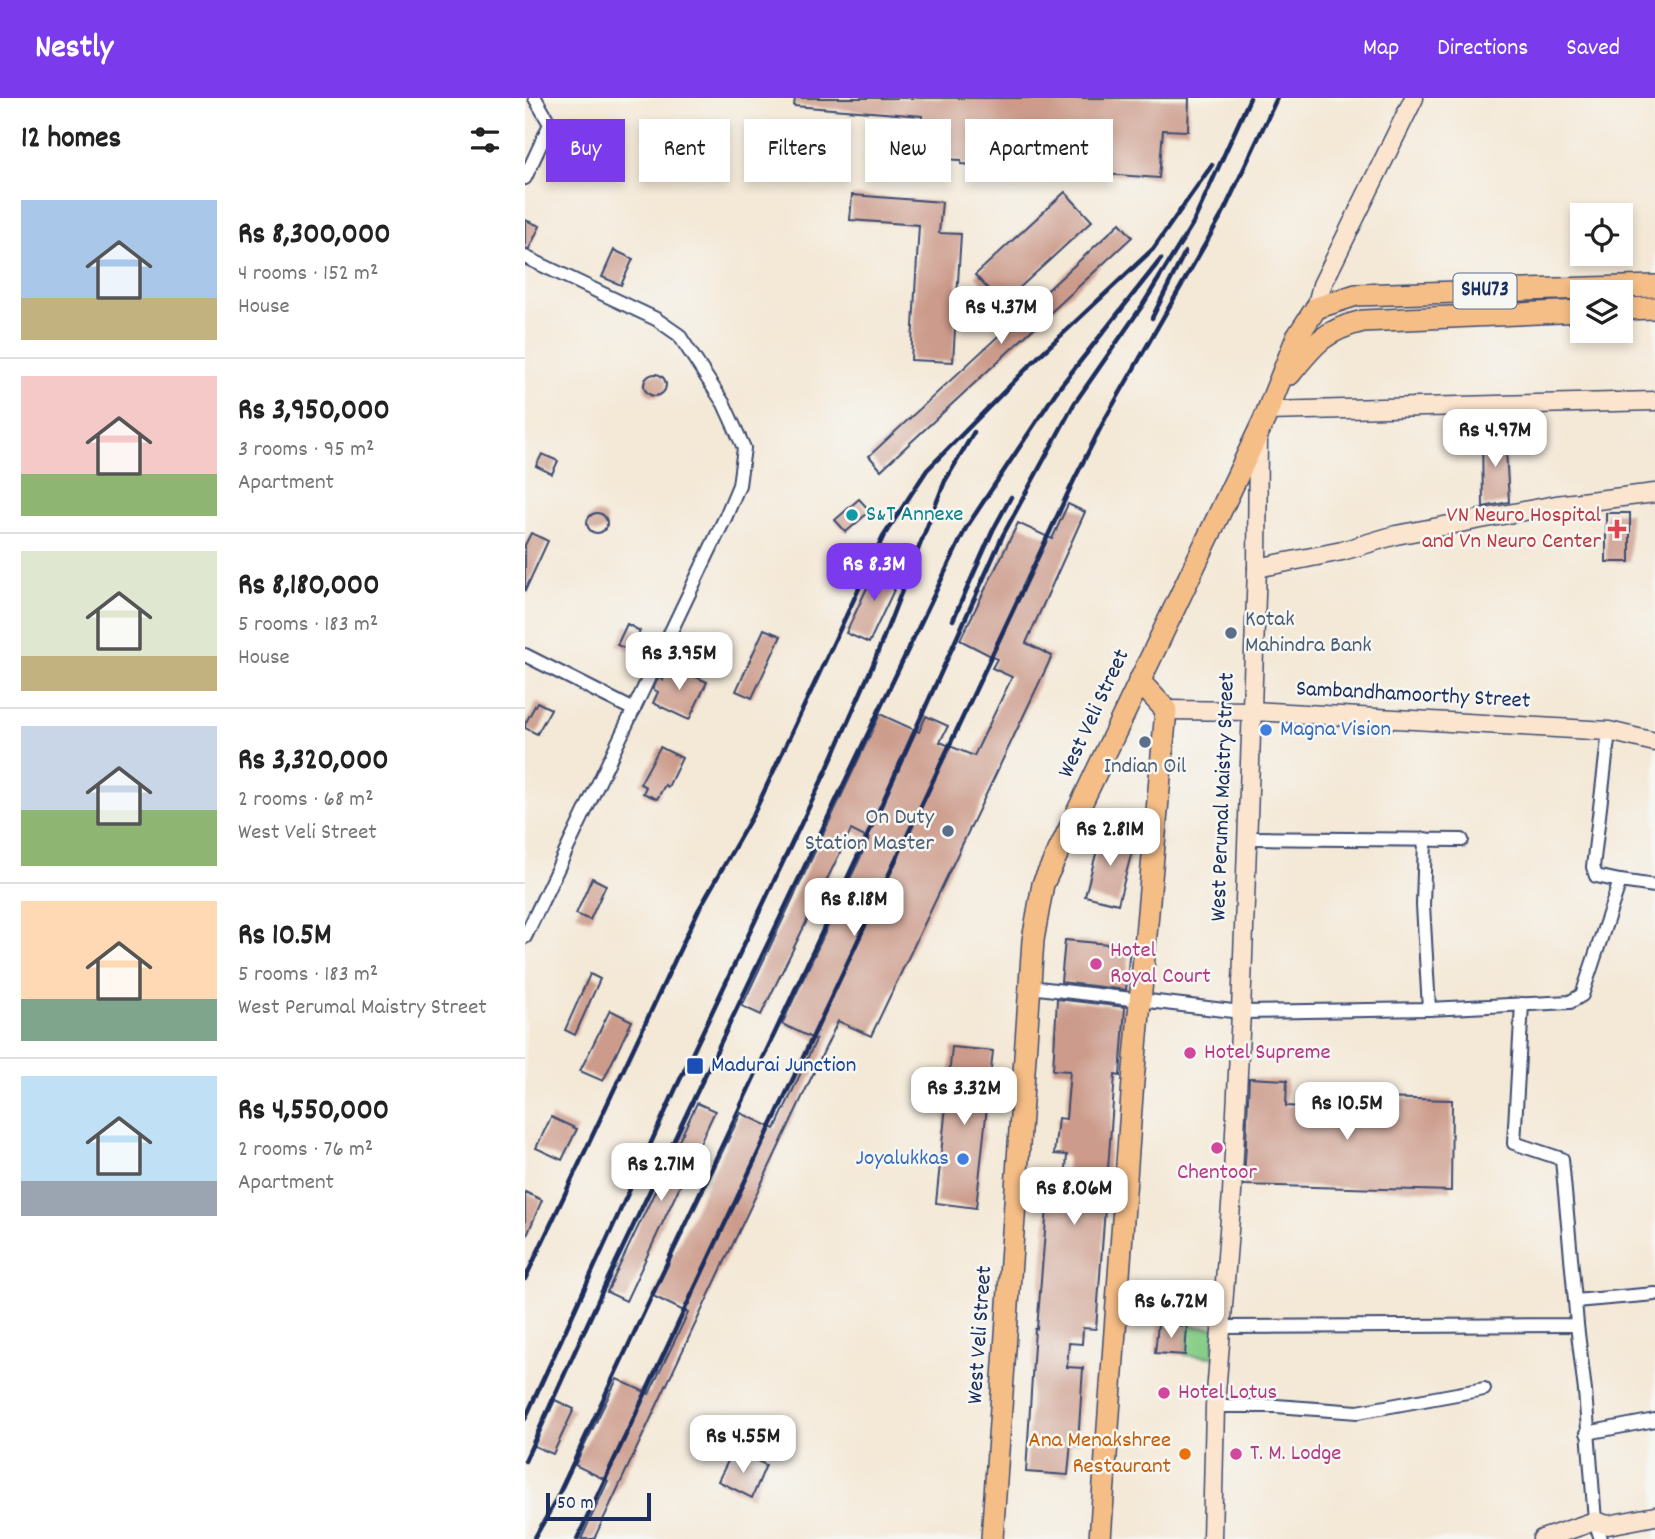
<!DOCTYPE html>
<html lang="en">
<head>
<meta charset="utf-8">
<style>
  :root { --surface:#fff; --page:#f6f6f6; --text:#222; --muted:#767676; --line:#e0e0e0; --accent:#7c3aed }
  body { margin:0; font-family:Dekko,sans-serif; background:var(--page); color:var(--text); height:100vh; display:flex; flex-direction:column; font-size:26px; white-space:nowrap }
  * { box-sizing:border-box; margin:0 }
  p { font-size:23px; color:var(--muted) }
  .icon { flex:none; width:38px; height:38px; fill:none; stroke:currentColor; stroke-width:2; stroke-linecap:round; stroke-linejoin:round }
  .map { position:relative; flex:1; overflow:hidden }
  .drawer { display:flex; flex-direction:column; background:var(--surface); width:525px }
  .drawer>* { flex:none }
  .banner { position:absolute; left:21px; top:21px; width:665px; height:63px; display:flex; gap:14px }
  .tools { position:absolute; left:1045px; top:105px; display:grid; gap:14px }
  .tools a { display:grid; place-items:center; width:63px; height:63px; border-radius:0px; background:var(--surface); box-shadow:0 4px 10px #0003; font-size:35px }
  .scale { position:absolute; left:21px; bottom:18px; width:105px; box-sizing:border-box; padding-left:7px; border:4px solid #1b2f5e; border-top:0; font-size:19px; line-height:24px; white-space:nowrap; color:#1b2f5e; -webkit-text-stroke:5px #f6f6f2; paint-order:stroke }
  .price { position:absolute; translate:-50% -60px; padding:0 16px; border-radius:14px; background:#fff; color:#222; font-size:23px; line-height:46px; filter:drop-shadow(0 2px 4px #0008) }
  .price::after { content:''; position:absolute; left:50%; top:42px; width:21px; height:16px; margin-left:-10px; background:inherit; clip-path:polygon(0 0,100% 0,50% 100%) }
  .price.selected { background:var(--accent); color:#fff }
  ul { padding:0; list-style:none }
  li { display:flex; align-items:center; gap:21px; height:175px; padding:0 21px }
  li+li { border-top:2px solid var(--line) }
  li span { display:grid; place-items:center; flex:none; width:196px; height:140px; border-radius:0px; color:#555 }
  li>.icon { margin-inline-start:auto }
  span .icon { width:84px; height:84px; fill:#fffc; stroke-width:1 }
  li b { font-size:30px }
  h2 { display:flex; justify-content:space-between; align-items:center; height:84px; padding:0 21px; font-size:30px }
  .chip { padding:0 24px; border-radius:0px; background:var(--surface); box-shadow:0 4px 10px #0003; font-size:24px; line-height:63px }
  .chip.selected { background:var(--accent); color:#fff }
  header { display:flex; align-items:center; gap:42px; box-sizing:border-box; height:98px; padding:0 35px; background:var(--accent); color:#fff }
  header strong { font-size:33px }
  nav { display:flex; gap:38px; margin-inline-start:auto; font-size:24px }
  main { display:flex; flex:1; min-height:0 }
  .map>svg:first-child { display:block }
  .green { fill:#86cd87; stroke:#507e72; stroke-width:2 }
  .building { fill:#cc9b8b }
  .lines { fill:none; stroke-linecap:round; stroke-linejoin:round }
  .street-casing { stroke:#3c4b70; stroke-width:16 }
  .secondary-casing { stroke:#3c4b70; stroke-width:21 }
  .primary-casing { stroke:#3c4b70; stroke-width:24 }
  .street { stroke:#fff; stroke-width:12 }
  .secondary { stroke:#fbe5cf; stroke-width:18 }
  .primary { stroke:#f6be87; stroke-width:21 }
  .rail { stroke:#1b2f5e; stroke-width:4.5 }
  .culture-dot { fill:#0f9aa8; stroke:#f6f6f2; stroke-width:2.5 }
  .health-dot { fill:#e0444e; stroke:#f6f6f2; stroke-width:2.5 }
  .service-dot { fill:#5c6f8a; stroke:#f6f6f2; stroke-width:2.5 }
  .shop-dot { fill:#3f7fe0; stroke:#f6f6f2; stroke-width:2.5 }
  .hotel-dot { fill:#d1479c; stroke:#f6f6f2; stroke-width:2.5 }
  .transit-dot { fill:#1a4fb4; stroke:#f6f6f2; stroke-width:2.5 }
  .food-dot { fill:#e8710a; stroke:#f6f6f2; stroke-width:2.5 }
  .labels { text-anchor:middle; dominant-baseline:central; stroke-width:5; stroke-linejoin:round; paint-order:stroke }
  .shield { fill:#f6f6f2; stroke:#5d6b8a; stroke-width:2 }
  .shield-label { font-size:21px; font-weight:bold; fill:#1b2f5e }
  .culture-label { font-size:23px; fill:#0d838f; stroke:#f6f6f2; text-anchor:start }
  .health-label { font-size:23px; fill:#be3a42; stroke:#f6f6f2; text-anchor:end }
  .service-label { font-size:23px; fill:#4e5e75; stroke:#f6f6f2; text-anchor:start }
  .street-label { font-size:23px; fill:#1b2f5e; stroke:#f6f6f2 }
  .shop-label { font-size:23px; fill:#366cbe; stroke:#f6f6f2; text-anchor:start }
  .hotel-label { font-size:23px; fill:#b23c85; stroke:#f6f6f2; text-anchor:start }
  .transit-label { font-size:23px; fill:#164399; stroke:#f6f6f2; text-anchor:start }
  .food-label { font-size:23px; fill:#c56008; stroke:#f6f6f2; text-anchor:end }
</style>
</head>
<body>
<header>
<strong>Nestly</strong>
<nav><a>Map</a><a>Directions</a><a>Saved</a></nav>
</header>
<main>
<section class="drawer">
<h2>12 homes<svg class="icon" aria-label="filters" viewBox="0 0 24 24"><path d="M4 7h16M4 17h16"/><circle cx="9" cy="7" r="2"/><circle cx="15" cy="17" r="2"/></svg></h2>
<ul>
<li><span style="background:linear-gradient(#a9c7e8 70%,#c2b280 0)"><svg class="icon" aria-label="home" viewBox="0 0 24 24"><path d="M3 11l9-7 9 7M6 9v11h12V9"/></svg></span><div><b>Rs 8,300,000</b><p>4 rooms · 152 m²</p><p>House</p></div></li>
<li><span style="background:linear-gradient(#f6c9c9 70%,#8fb573 0)"><svg class="icon" aria-label="home" viewBox="0 0 24 24"><path d="M3 11l9-7 9 7M6 9v11h12V9"/></svg></span><div><b>Rs 3,950,000</b><p>3 rooms · 95 m²</p><p>Apartment</p></div></li>
<li><span style="background:linear-gradient(#dfe7d0 75%,#c2b280 0)"><svg class="icon" aria-label="home" viewBox="0 0 24 24"><path d="M3 11l9-7 9 7M6 9v11h12V9"/></svg></span><div><b>Rs 8,180,000</b><p>5 rooms · 183 m²</p><p>House</p></div></li>
<li><span style="background:linear-gradient(#c9d6e8 60%,#8fb573 0)"><svg class="icon" aria-label="home" viewBox="0 0 24 24"><path d="M3 11l9-7 9 7M6 9v11h12V9"/></svg></span><div><b>Rs 3,320,000</b><p>2 rooms · 68 m²</p><p>West Veli Street</p></div></li>
<li><span style="background:linear-gradient(#ffd9b3 70%,#7fa58c 0)"><svg class="icon" aria-label="home" viewBox="0 0 24 24"><path d="M3 11l9-7 9 7M6 9v11h12V9"/></svg></span><div><b>Rs 10.5M</b><p>5 rooms · 183 m²</p><p>West Perumal Maistry Street</p></div></li>
<li><span style="background:linear-gradient(#bfe0f5 75%,#9aa5b1 0)"><svg class="icon" aria-label="home" viewBox="0 0 24 24"><path d="M3 11l9-7 9 7M6 9v11h12V9"/></svg></span><div><b>Rs 4,550,000</b><p>2 rooms · 76 m²</p><p>Apartment</p></div></li>
</ul>
</section>
<div class="map">
<svg width="1130" height="1441" viewBox="0 0 1130 1441">
  <rect width="100%" height="100%" fill="#f6f6f2"/>
  <filter id="ink" filterUnits="userSpaceOnUse"><feTurbulence type="fractalNoise" baseFrequency=".0143" numOctaves="2"/><feDisplacementMap in="SourceGraphic" scale="14" xChannelSelector="R" yChannelSelector="G"/><feConvolveMatrix kernelMatrix="1 2 1 2 8 2 1 2 1" color-interpolation-filters="sRGB"/></filter>
  <filter id="wash" filterUnits="userSpaceOnUse"><feTurbulence type="fractalNoise" baseFrequency=".00686" numOctaves="4" result="noise"/><feDisplacementMap in="SourceGraphic" scale="28" xChannelSelector="R" yChannelSelector="G"/><feGaussianBlur stdDeviation="1.57" result="paint"/><feColorMatrix in="noise" values="0 0 0 0 0 0 0 0 0 0 0 0 0 0 0 0 0 1.4 0 .05"/><feComposite in="paint" operator="in"/></filter>
  <g filter="url(#wash)">
    <rect width="100%" height="100%" fill="#f4e8d6"/>
    <polygon class="green" points="662,1228 691,1230 689,1259 660,1257"/>
    <g id="blocks">
      <g class="building">
        <polygon points="270,0 664,0 663,33 638,32 634,80 436,66 436,62 394,60 397,18 269,8"/>
        <polygon points="540,94 567,123 477,206 450,177"/>
        <polygon points="327,97 417,104 414,135 436,136 428,264 386,262 394,127 325,122"/>
        <polygon points="0,122 15,128 4,151 0,150"/>
        <polygon points="595,125 607,139 356,372 344,358"/>
        <polygon points="89,152 108,161 96,187 77,179"/>
        <circle cx="130" cy="287" r="11"/>
        <polygon points="980,334 984,404 958,409 957,335"/>
        <polygon points="17,356 33,363 27,376 11,368"/>
        <polygon points="334,401 345,413 321,434 310,422"/>
        <polygon points="543,406 560,414 501,545 527,558 346,938 313,923 69,1441 56,1441 83,1383 50,1367 92,1281 124,1296 163,1215 128,1198 216,1015 250,1031 291,942 257,926 344,741 326,732 236,917 217,908 355,616 394,634 401,618 423,628 415,644 449,658 487,579 467,570 472,561 435,542 493,425 527,441"/>
        <rect x="1081" y="415" width="24" height="49"/>
        <circle cx="72" cy="425" r="10"/>
        <polygon points="6,435 23,443 0,493 0,447"/>
        <polygon points="354,464 377,475 344,545 321,535"/>
        <polygon points="102,526 115,533 106,553 92,547"/>
        <polygon points="239,531 256,538 227,600 211,593"/>
        <polygon points="145,567 182,584 164,622 128,605 133,594 128,591 133,580 138,582"/>
        <polygon points="12,604 26,611 12,636 0,630 0,626"/>
        <polygon points="135,649 157,660 143,689 140,687 132,701 118,695 121,689 115,686"/>
        <polygon points="577,733 610,742 593,806 560,798"/>
        <polygon points="67,780 81,787 65,822 51,816"/>
        <polygon points="540,842 605,848 601,892 536,884"/>
        <polygon points="65,876 75,881 50,937 40,932"/>
        <polygon points="532,901 600,909 595,978 590,977 571,1231 558,1230 557,1246 544,1245 542,1269 558,1270 553,1345 546,1344 543,1377 501,1374 510,1231 512,1231 523,1097 539,1098 542,1057 529,1056 533,1020 541,1021 545,973 528,972"/>
        <polygon points="85,912 107,923 78,983 55,973"/>
        <polygon points="427,949 468,953 451,1110 411,1105"/>
        <polygon points="724,980 762,982 761,1008 795,1010 795,1006 814,1007 814,999 927,1002 926,1093 719,1087"/>
        <polygon points="172,1005 190,1013 101,1203 82,1194"/>
        <polygon points="26,1019 52,1031 37,1062 11,1050"/>
        <polygon points="0,1094 17,1102 0,1142"/>
        <polygon points="633,1226 662,1228 660,1257 630,1255"/>
        <polygon points="30,1302 49,1311 28,1356 9,1348"/>
        <polygon points="218,1356 241,1367 227,1400 193,1383 206,1357 216,1362"/>
      </g>
    </g>
  </g>
  <g filter="url(#ink)">
    <use href="#blocks" fill-opacity="0" stroke="#3c4b70" stroke-width="2"/>
    <g class="lines">
      <defs>
        <g id="street">
          <polyline points="0,80 25,26 10,0"/>
          <polyline points="0,159 131,221 154,237 199,306 219,350 214,387 201,418 0,839"/>
          <polyline points="0,557 109,612"/>
          <polyline points="1084,633 1068,769 1071,778 1095,783"/>
          <polyline points="723,740 937,742"/>
          <polyline points="900,741 898,807 904,911"/>
          <polyline points="505,889 716,914 904,911 1045,904 1057,897 1095,783 1130,788"/>
          <polyline points="997,906 989,1045 1037,1061 1050,1203"/>
          <polyline points="1052,1227 1060,1293 1070,1423 1076,1441"/>
          <polyline points="695,1229 1052,1227 1050,1203 1130,1196"/>
          <polyline points="690,1308 751,1308 833,1314 959,1291"/>
          <polyline points="1062,1335 1130,1322"/>
        </g>
        <g id="secondary">
          <polyline points="791,210 797,187 889,0"/>
          <polyline points="743,313 1130,303"/>
          <polyline points="732,470 817,453 871,437 1031,407 1130,395"/>
          <polyline points="641,612 727,613 1084,633 1130,644"/>
          <polyline points="687,1441 690,1308 707,1095 716,914 732,470 733,336"/>
          <polyline points="1017,1441 1070,1423 1083,1427 1130,1418"/>
        </g>
        <g id="primary">
          <polyline points="791,210 831,197 1130,188"/>
          <polyline points="1096,211 1130,210"/>
          <path d="M 765,276 C 789,246 800,232 838,223 L 1057,213"/>
          <polyline points="467,1441 508,842 518,786 739,322 772,239 791,210"/>
          <polyline points="575,1441 608,983 641,612 614,583"/>
        </g>
      </defs>
      <use href="#street" class="street-casing"/>
      <use href="#secondary" class="secondary-casing"/>
      <use href="#primary" class="primary-casing"/>
      <use href="#street" class="street"/>
      <use href="#secondary" class="secondary"/>
      <use href="#primary" class="primary"/>
      <g class="rail">
        <polyline points="627,220 660,154"/>
        <polyline points="428,522 468,432 486,399"/>
        <polyline points="0,1181 173,813 229,715 358,439 402,372 514,258 628,151 687,67"/>
        <polyline points="0,1321 151,990 303,669 347,569 420,383 449,334"/>
        <polyline points="0,1363 80,1187 441,430 531,294 636,161"/>
        <polyline points="9,1441 30,1404 351,719 478,437 549,306 617,208 668,125 725,0"/>
        <polyline points="52,1441 550,380 580,321 698,115 752,0"/>
      </g>
    </g>
  </g>
  <circle class="culture-dot" cx="327" cy="417" r="7"/>
  <path class="health-dot" d="M1088.5 420.5h7v7h7v7h-7v7h-7v-7h-7v-7h7z"/>
  <g class="service-dot">
    <circle cx="706" cy="535" r="7"/>
    <circle cx="620" cy="644" r="7"/>
    <circle cx="423" cy="733" r="7"/>
  </g>
  <g class="shop-dot">
    <circle cx="741" cy="632" r="7"/>
    <circle cx="438" cy="1061" r="7"/>
  </g>
  <g class="hotel-dot">
    <circle cx="571" cy="866" r="7"/>
    <circle cx="665" cy="955" r="7"/>
    <circle cx="692" cy="1050" r="7"/>
    <circle cx="639" cy="1295" r="7"/>
    <circle cx="711" cy="1356" r="7"/>
  </g>
  <rect class="transit-dot" x="161" y="959" width="18" height="18" rx="3.5"/>
  <circle class="food-dot" cx="660" cy="1356" r="7"/>
  <g class="labels">
    <rect class="shield" x="928.5" y="175.5" width="63" height="35" rx="5"/>
    <g class="shield-label">
      <text x="960" y="193">SHU73</text>
    </g>
    <g class="culture-label">
      <text x="341" y="417">S&amp;T Annexe</text>
    </g>
    <g class="health-label">
      <text x="1076" y="418">VN Neuro Hospital<tspan x="1076" dy="26">and Vn Neuro Center</tspan></text>
    </g>
    <g class="service-label">
      <text x="720" y="522">Kotak<tspan x="720" dy="26">Mahindra Bank</tspan></text>
      <text x="620" y="669" text-anchor="middle">Indian Oil</text>
      <text x="409" y="720" text-anchor="end">On Duty<tspan x="409" dy="26">Station Master</tspan></text>
    </g>
    <g class="street-label">
      <text transform="translate(888 598) rotate(3)">Sambandhamoorthy Street</text>
      <text transform="translate(570 616) rotate(-65)">West Veli Street</text>
      <text transform="translate(699 699) rotate(-88)">West Perumal Maistry Street</text>
      <text transform="translate(456 1237) rotate(-86)">West Veli Street</text>
    </g>
    <g class="shop-label">
      <text x="755" y="632">Magna Vision</text>
      <text x="424" y="1061" text-anchor="end">Joyalukkas</text>
    </g>
    <g class="hotel-label">
      <text x="585" y="853">Hotel<tspan x="585" dy="26">Royal Court</tspan></text>
      <text x="679" y="955">Hotel Supreme</text>
      <text x="692" y="1075" text-anchor="middle">Chentoor</text>
      <text x="653" y="1295">Hotel Lotus</text>
      <text x="725" y="1356">T. M. Lodge</text>
    </g>
    <g class="transit-label">
      <text x="186" y="968">Madurai Junction</text>
    </g>
    <g class="food-label">
      <text x="646" y="1343">Ana Menakshree<tspan x="646" dy="26">Restaurant</tspan></text>
    </g>
  </g>
</svg>
<div class="tools">
<a><svg class="icon" aria-label="locate" viewBox="0 0 24 24"><circle cx="12" cy="12" r="6"/><path d="M12 2v4M12 18v4M2 12h4M18 12h4"/></svg></a>
<a><svg class="icon" aria-label="layers" viewBox="0 0 24 24"><path d="M12 4l9 5-9 5-9-5zM3 14l9 5 9-5"/></svg></a>
</div>
<div class="scale">50 m</div>
<b class="price" style="left:476px;top:248px">Rs 4.37M</b>
<b class="price" style="left:970px;top:371px">Rs 4.97M</b>
<b class="price selected" style="left:349px;top:505px">Rs 8.3M</b>
<b class="price" style="left:154px;top:594px">Rs 3.95M</b>
<b class="price" style="left:585px;top:770px">Rs 2.81M</b>
<b class="price" style="left:329px;top:840px">Rs 8.18M</b>
<b class="price" style="left:439px;top:1029px">Rs 3.32M</b>
<b class="price" style="left:822px;top:1044px">Rs 10.5M</b>
<b class="price" style="left:136px;top:1105px">Rs 2.71M</b>
<b class="price" style="left:549px;top:1129px">Rs 8.06M</b>
<b class="price" style="left:646px;top:1242px">Rs 6.72M</b>
<b class="price" style="left:218px;top:1377px">Rs 4.55M</b>
<div class="banner">
<a class="chip selected">Buy</a>
<a class="chip">Rent</a>
<a class="chip">Filters</a>
<a class="chip">New</a>
<a class="chip">Apartment</a>
</div>
</div>
</main>
</body>
</html>
